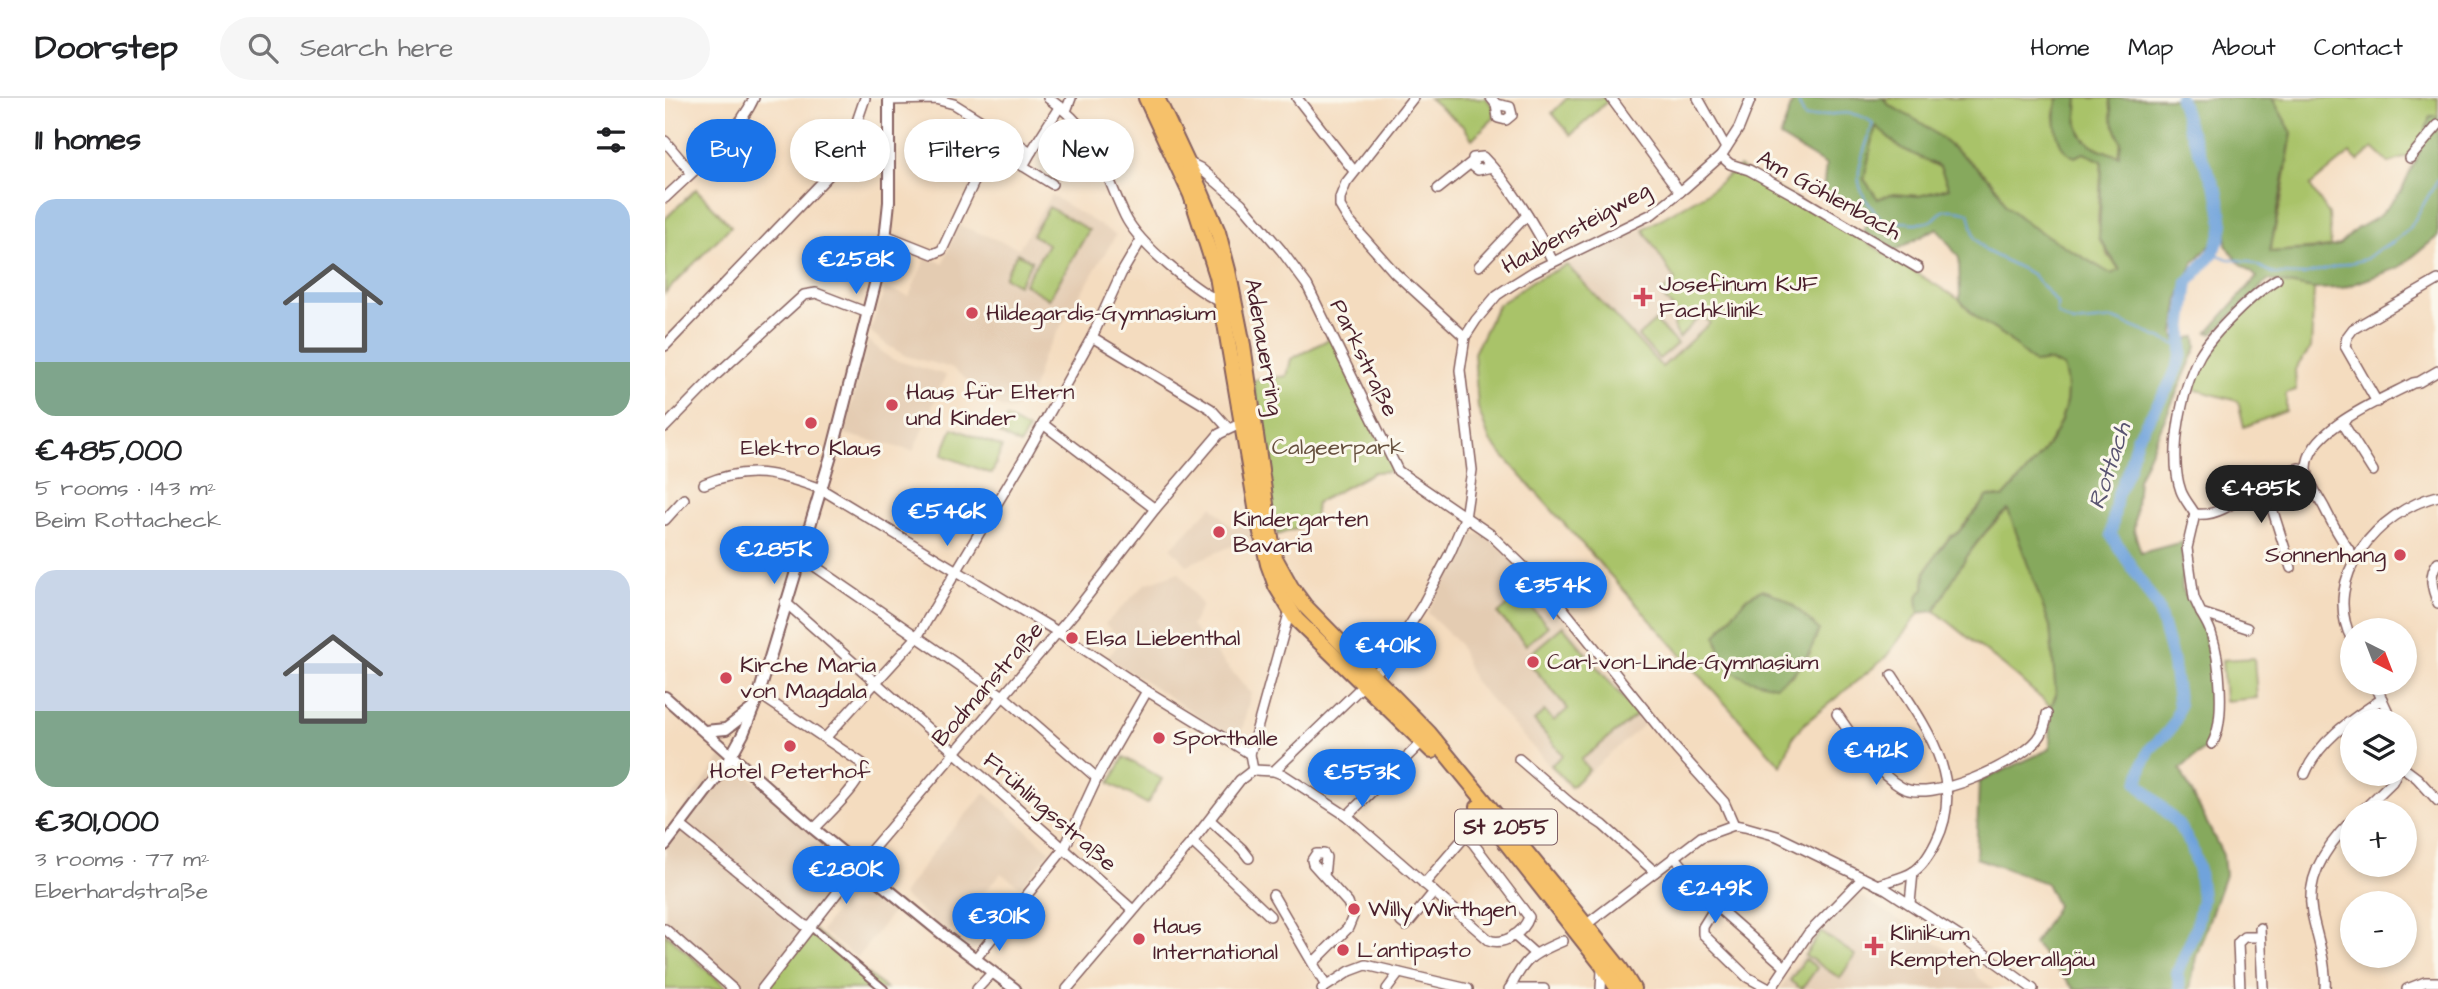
<!DOCTYPE html>
<html lang="en">
<head>
<meta charset="utf-8">
<style>
  :root { --surface:#fff; --page:#f6f6f6; --text:#202124; --muted:#757577; --line:#e0e0e0; --accent:#1a73e8 }
  body { margin:0; font-family:"Architects Daughter",sans-serif; background:var(--page); color:var(--text); height:100vh; display:flex; flex-direction:column; font-size:26px; white-space:nowrap }
  * { box-sizing:border-box; margin:0 }
  p { font-size:23px; color:var(--muted) }
  .icon { flex:none; width:38px; height:38px; fill:none; stroke:currentColor; stroke-width:2; stroke-linecap:round; stroke-linejoin:round }
  .map { position:relative; flex:1; overflow:hidden }
  .panel { display:flex; flex-direction:column; background:var(--surface); width:665px }
  .panel>* { flex:none }
  .top-card { position:absolute; left:21px; top:21px; width:665px; height:63px; display:flex; gap:14px }
  .needle { width:46px; rotate:138deg }
  .controls { position:absolute; left:1675px; top:520px; display:grid; gap:14px }
  .controls a { display:grid; place-items:center; width:77px; height:77px; border-radius:50%; background:var(--surface); box-shadow:0 4px 10px #0003; font-size:35px }
  .price { position:absolute; translate:-50% -60px; padding:0 16px; border-radius:24px; background:var(--accent); color:#fff; font-size:23px; line-height:46px; filter:drop-shadow(0 2px 4px #0008) }
  .price::after { content:''; position:absolute; left:50%; top:42px; width:21px; height:16px; margin-left:-10px; background:inherit; clip-path:polygon(0 0,100% 0,50% 100%) }
  .price.current { background:#222; color:#fff }
  ul { padding:0; list-style:none }
  li { display:grid; align-content:center; gap:14px; height:371px; padding:0 35px }
  li span { display:grid; place-items:center; height:217px; border-radius:21px; color:#555 }
  li>.icon { margin-inline-start:auto }
  span .icon { width:126px; height:126px; fill:#fffc; stroke-width:1 }
  li b { font-size:30px }
  h2 { display:flex; justify-content:space-between; align-items:center; height:84px; padding:0 35px; font-size:30px }
  .chip { padding:0 24px; border-radius:32px; background:var(--surface); box-shadow:0 4px 10px #0003; font-size:24px; line-height:63px }
  .chip.current { background:var(--accent); color:#fff }
  header { display:flex; align-items:center; gap:42px; box-sizing:border-box; height:98px; padding:0 35px; background:var(--surface); border-bottom:2px solid var(--line) }
  header strong { font-size:33px }
  nav { display:flex; gap:38px; margin-inline-start:auto; font-size:24px }
  .search { width:490px; height:63px; background:var(--page); display:flex; align-items:center; gap:18px; box-sizing:border-box; padding:0 24px; border-radius:38px; color:var(--muted); font-size:26px }
  main { display:flex; flex:1; min-height:0 }
  .map>svg:first-child { display:block }
  .built { fill:#e4ccb2 }
  .green { fill:#a9c369; stroke:#7a714a; stroke-width:2; fill-rule:evenodd }
  .forest { fill:#86a95d; stroke:#686444; stroke-width:2; fill-rule:evenodd }
  .lines { fill:none; stroke-linecap:round; stroke-linejoin:round }
  .stream { stroke:#6fa3db; stroke-width:2 }
  .river { stroke:#6fa3db; stroke-width:12 }
  .pedestrian-casing { stroke:#86615f; stroke-width:10 }
  .minor-casing { stroke:#86615f; stroke-width:12 }
  .tertiary-casing { stroke:#86615f; stroke-width:14 }
  .primary-casing { stroke:#86615f; stroke-width:18 }
  .pedestrian { stroke:#fff; stroke-width:6 }
  .minor { stroke:#fff; stroke-width:9 }
  .tertiary { stroke:#fff; stroke-width:10 }
  .primary { stroke:#f6c16b; stroke-width:14 }
  .poi-dot { fill:#d1495b; stroke:#fbf7ec; stroke-width:2.5 }
  .labels { text-anchor:middle; dominant-baseline:central; stroke-width:6; stroke-linejoin:round; paint-order:stroke }
  .shield { fill:#fbf7ec; stroke:#7f6065; stroke-width:2 }
  .shield-label { font-size:21px; font-weight:bold; fill:#4a1f2b }
  .street-label { font-size:23px; fill:#4a1f2b; stroke:#fbf7ec }
  .poi-label { font-size:23px; fill:#4a1f2b; stroke:#fbf7ec; text-anchor:start }
  .park-label { font-size:23px; fill:#66503e; stroke:#fbf7ec }
  .water-label { font-size:24px; font-style:italic; fill:#595471; stroke:#fbf7ec }
</style>
</head>
<body>
<header>
<strong>Doorstep</strong>
<div class="search"><svg class="icon" aria-label="search" viewBox="0 0 24 24"><circle cx="10" cy="10" r="6"/><path d="M15 15l6 6"/></svg>Search here</div>
<nav><a>Home</a><a>Map</a><a>About</a><a>Contact</a></nav>
</header>
<main>
<section class="panel">
<h2>11 homes<svg class="icon" aria-label="filters" viewBox="0 0 24 24"><path d="M4 7h16M4 17h16"/><circle cx="9" cy="7" r="2"/><circle cx="15" cy="17" r="2"/></svg></h2>
<ul>
<li><span style="background:linear-gradient(#a9c7e8 75%,#7fa58c 0)"><svg class="icon" aria-label="home" viewBox="0 0 24 24"><path d="M3 11l9-7 9 7M6 9v11h12V9"/></svg></span><div><b>€485,000</b><p>5 rooms · 143 m²</p><p>Beim Rottacheck</p></div></li>
<li><span style="background:linear-gradient(#c9d6e8 65%,#7fa58c 0)"><svg class="icon" aria-label="home" viewBox="0 0 24 24"><path d="M3 11l9-7 9 7M6 9v11h12V9"/></svg></span><div><b>€301,000</b><p>3 rooms · 77 m²</p><p>Eberhardstraße</p></div></li>
</ul>
</section>
<div class="map">
<svg width="1773" height="891" viewBox="0 0 1773 891">
  <rect width="100%" height="100%" fill="#fbf7ec"/>
  <filter id="ink" filterUnits="userSpaceOnUse"><feTurbulence type="fractalNoise" baseFrequency=".0143" numOctaves="2"/><feDisplacementMap in="SourceGraphic" scale="14" xChannelSelector="R" yChannelSelector="G"/><feConvolveMatrix kernelMatrix="1 2 1 2 8 2 1 2 1" color-interpolation-filters="sRGB"/></filter>
  <filter id="wash" filterUnits="userSpaceOnUse"><feTurbulence type="fractalNoise" baseFrequency=".00686" numOctaves="4" result="noise"/><feDisplacementMap in="SourceGraphic" scale="28" xChannelSelector="R" yChannelSelector="G"/><feGaussianBlur stdDeviation="1.57" result="paint"/><feColorMatrix in="noise" values="0 0 0 0 0 0 0 0 0 0 0 0 0 0 0 0 0 1.4 0 .05"/><feComposite in="paint" operator="in"/></filter>
  <g filter="url(#wash)">
    <rect width="100%" height="100%" fill="#f4dcbf"/>
    <g class="built">
      <polygon points="386,97 451,137 377,260 367,295 348,312 337,310 287,270 241,258 222,247 205,233 220,190 244,198 261,159 278,165 293,127 354,150"/>
      <polygon points="978,131 1008,179 1045,226 997,269 902,167"/>
      <polygon points="203,242 226,261 281,277 248,353 179,336"/>
      <polygon points="547,408 567,430 583,423 588,439 522,467 506,450"/>
      <polygon points="814,436 823,438 857,470 983,623 905,691 808,582 794,546 763,515 802,439"/>
      <polygon points="514,474 537,507 526,528 586,595 574,645 474,579 441,560 457,543 440,526 480,486"/>
      <polygon points="59,655 188,774 100,891 63,891 0,835 0,737"/>
      <polygon points="320,695 385,753 356,789 336,775 283,836 237,797 272,749"/>
      <polygon points="194,781 230,811 192,860 156,833"/>
      <polygon points="1196,798 1305,866 1314,880 1329,891 1115,891 1156,829 1179,803"/>
    </g>
    <g class="green">
      <polygon points="764,0 821,0 828,9 829,20 807,41 799,29"/>
      <polygon points="902,0 942,0 944,2 906,37 887,15"/>
      <polygon points="1218,0 1393,0 1389,15 1395,44 1437,62 1433,123 1442,155 1455,173 1446,176 1364,127 1340,107 1334,93 1325,82 1303,62 1258,26 1224,7"/>
      <path d="M 1413,0 L 1445,0 L 1447,21 L 1456,44 L 1454,58 C 1419,47 1408,38 1413,0 Z"/>
      <polygon points="1607,0 1773,0 1773,18 1765,18 1754,55 1724,65 1708,50 1693,63 1685,55 1645,88 1664,116 1666,149 1605,154 1617,98 1627,35"/>
      <polygon points="1211,27 1234,49 1275,69 1284,90 1254,98 1226,96 1213,101 1199,81"/>
      <polygon points="336,39 361,54 355,63 331,48"/>
      <path d="M 1074,69 L 1145,109 L 1295,202 L 1313,221 L 1340,238 L 1369,265 L 1386,263 L 1398,269 C 1416,321 1370,364 1338,401 L 1323,398 L 1293,435 L 1285,439 L 1273,454 L 1260,474 L 1259,490 L 1252,500 L 1254,515 L 1220,560 L 1139,626 L 1128,639 L 1116,668 L 825,343 L 813,310 L 809,255 L 832,208 L 867,183 L 902,167 L 997,269 L 1045,225 L 1037,216 L 1014,240 L 1008,228 L 1014,218 L 996,196 L 1010,182 L 978,131 L 1043,94 ZM 1069,514 L 1145,555 L 1128,577 L 1110,588 L 1051,538 Z"/>
      <polygon points="31,91 66,128 0,195 0,121"/>
      <polygon points="384,109 424,132 384,201 359,186 383,146 367,137"/>
      <polygon points="352,155 367,163 353,187 339,179"/>
      <polygon points="1613,184 1649,191 1646,250 1630,271 1631,292 1621,295 1621,313 1579,329 1573,303 1528,291 1542,254 1555,237"/>
      <polygon points="990,223 1012,246 994,261 973,238"/>
      <polygon points="666,240 729,373 709,374 651,405 649,425 612,437 588,282 622,278 626,261"/>
      <polygon points="342,320 363,332 355,347 333,335"/>
      <polygon points="288,330 337,349 327,376 277,357"/>
      <path d="M 1343,411 L 1385,528 L 1391,597 L 1386,609 L 1350,577 L 1270,513 C 1293,470 1307,446 1343,411 Z"/>
      <polygon points="855,497 883,528 861,547 833,516"/>
      <polygon points="898,528 972,617 916,662 924,672 906,689 886,667 898,657 869,623 879,613 889,623 903,611 860,560"/>
      <polygon points="1589,560 1592,600 1560,603 1557,562"/>
      <polygon points="459,659 497,681 482,706 445,685"/>
      <polygon points="148,831 221,891 100,891"/>
      <polygon points="1156,834 1190,857 1175,880 1140,857"/>
      <polygon points="0,835 63,891 0,891"/>
      <polygon points="1140,861 1152,870 1137,891 1125,883"/>
    </g>
    <g class="forest">
      <path d="M 1129,0 L 1218,0 L 1224,7 L 1258,26 L 1303,62 L 1325,82 L 1334,93 L 1340,107 L 1364,127 L 1446,176 L 1455,172 L 1434,140 L 1437,63 L 1419,55 L 1410,59 C 1389,51 1388,19 1393,0 L 1413,0 C 1408,38 1418,47 1454,58 L 1456,44 L 1447,21 L 1445,0 L 1607,0 L 1627,35 L 1605,154 L 1655,151 L 1674,147 L 1691,131 L 1714,118 L 1736,94 L 1754,55 L 1765,18 L 1773,18 L 1773,138 L 1735,169 L 1678,190 L 1649,191 L 1603,182 L 1548,236 L 1543,234 L 1592,179 L 1574,164 L 1561,147 L 1562,126 L 1555,131 L 1549,143 L 1528,165 L 1514,199 L 1509,236 L 1515,252 L 1524,240 L 1531,239 L 1532,249 L 1473,381 L 1469,432 L 1476,455 L 1517,444 L 1517,490 L 1539,533 L 1549,585 L 1549,643 L 1515,671 L 1558,757 L 1560,777 L 1531,859 L 1525,891 L 1409,891 L 1369,846 L 1392,808 L 1381,785 L 1311,760 L 1314,684 L 1385,651 L 1386,609 L 1391,597 L 1385,528 L 1343,412 C 1309,439 1291,476 1270,513 L 1254,515 L 1252,500 L 1259,490 L 1260,475 L 1273,454 L 1286,438 L 1293,435 L 1323,398 L 1338,400 C 1370,364 1416,321 1398,269 L 1386,263 L 1369,265 L 1340,238 L 1313,221 L 1295,202 L 1294,160 L 1272,130 L 1231,152 L 1199,134 L 1204,116 L 1158,93 L 1161,67 L 1115,39 ZM 1211,28 L 1234,49 L 1275,69 L 1284,90 L 1254,98 L 1226,96 L 1213,101 L 1199,81 Z"/>
      <path d="M 1096,492 C 1121,497 1136,514 1154,532 C 1144,559 1135,573 1110,588 C 1073,579 1060,579 1051,538 L 1081,500 Z"/>
    </g>
    <g class="lines">
      <g class="stream">
        <path d="M 1133,0 L 1133,4 L 1140,20 C 1166,18 1186,8 1208,25 C 1192,77 1181,84 1222,127 C 1238,121 1241,126 1256,125 C 1280,124 1266,104 1304,115 L 1310,140 L 1321,153 L 1367,176 L 1392,205 L 1392,216 L 1408,225 L 1449,221 L 1519,250"/>
        <polyline points="1548,155 1563,161 1583,163 1610,176 1638,177 1701,161 1714,151 1729,144 1745,130 1773,81"/>
      </g>
      <polyline class="river" points="1515,891 1512,875 1531,830 1537,801 1534,773 1526,747 1512,725 1473,685 1478,666 1485,651 1504,633 1510,623 1514,608 1507,560 1493,510 1446,437 1452,398 1464,370 1472,340 1505,286 1517,257 1517,232 1523,184 1548,155 1556,137 1558,126 1553,96 1524,30 1515,0"/>
    </g>
  </g>
  <g filter="url(#ink)">
    <g class="lines">
      <defs>
        <polyline id="pedestrian" points="146,829 219,891"/>
        <g id="minor">
          <path d="M 383,0 C 435,36 435,66 460,118 C 473,145 532,195 559,205"/>
          <polyline points="632,0 689,73"/>
          <polyline points="748,0 681,85 675,100 675,108 684,123 730,175 800,239"/>
          <polyline points="826,0 831,6 833,20 841,22 847,17 845,9 831,6"/>
          <polyline points="946,0 1015,94"/>
          <polyline points="1033,0 1061,50"/>
          <polyline points="224,2 270,1 289,6 366,54 358,68 325,49"/>
          <polyline points="401,13 406,0"/>
          <polyline points="0,43 26,74"/>
          <polyline points="366,54 395,8"/>
          <polyline points="1056,58 1065,66 1084,72 1133,99 1253,170"/>
          <polyline points="1745,60 1773,27"/>
          <polyline points="523,64 535,70 576,105 616,152 642,187 733,373 825,436 883,492 1012,652 1059,704 1069,727"/>
          <polyline points="358,68 387,86"/>
          <path d="M 827,69 L 813,72 L 809,69 L 808,60 L 818,59 C 845,86 872,130 888,164"/>
          <polyline points="773,91 807,64"/>
          <path d="M 0,100 C 29,72 73,36 89,0"/>
          <polyline points="220,137 268,156 277,152 333,33"/>
          <polyline points="814,168 862,117"/>
          <polyline points="427,239 546,311 563,330"/>
          <polyline points="0,248 166,75 185,44 200,0"/>
          <polyline points="1712,304 1680,248 1682,239 1688,231 1773,182"/>
          <polyline points="1677,324 1708,373"/>
          <polyline points="378,326 490,411"/>
          <polyline points="0,329 50,278 139,197 151,195 203,215"/>
          <polyline points="1608,378 1605,404 1626,470"/>
          <path d="M 39,386 C 83,367 112,375 156,391 L 393,534 L 482,593 L 585,656"/>
          <path d="M 1530,416 C 1562,420 1582,390 1608,378 C 1616,374 1626,372 1634,370 L 1642,373"/>
          <polyline points="0,422 19,401"/>
          <polyline points="135,458 338,598 432,680"/>
          <path d="M 1690,460 C 1677,444 1668,427 1659,409 C 1653,398 1642,383 1642,370 C 1642,331 1718,301 1748,285 L 1754,284 L 1773,273"/>
          <path d="M 1773,464 C 1763,477 1767,491 1773,505"/>
          <polyline points="120,504 468,812"/>
          <path d="M 1536,515 C 1540,522 1544,528 1546,535 C 1555,561 1561,623 1547,646"/>
          <path d="M 1582,530 L 1536,515 L 1529,500 L 1522,450 L 1530,416 C 1526,409 1519,401 1516,393 C 1503,357 1517,290 1535,257 C 1548,235 1590,194 1612,181"/>
          <path d="M 1687,542 C 1655,480 1714,412 1773,398"/>
          <polyline points="1709,584 1727,623"/>
          <path d="M 94,596 L 198,666 C 200,683 161,718 149,731"/>
          <path d="M 1172,616 C 1188,639 1211,675 1236,689 C 1265,706 1353,666 1373,641 C 1379,634 1381,625 1382,616"/>
          <polyline points="161,639 252,539 358,362 427,239 456,176 476,142"/>
          <polyline points="854,661 905,705 938,727 990,774"/>
          <polyline points="1740,671 1752,680 1773,703"/>
          <path d="M 588,672 L 609,673 L 619,677 L 682,718 L 824,842 C 839,848 859,834 864,819 L 802,737"/>
          <polyline points="588,672 585,656 625,512"/>
          <polyline points="609,673 709,577 724,560 757,508 785,455 800,420 807,372 795,272 800,239 811,222 832,197 844,189 868,174 987,116 1021,89 1056,58 1074,30 1086,0"/>
          <path d="M 1640,676 C 1654,642 1687,621 1717,601"/>
          <polyline points="1696,714 1727,684 1731,676"/>
          <polyline points="682,718 758,643"/>
          <polyline points="545,722 577,751 584,760"/>
          <polyline points="15,727 139,827 146,829"/>
          <polyline points="527,744 605,818"/>
          <polyline points="1009,758 1051,808 1119,868"/>
          <polyline points="759,786 803,735"/>
          <path d="M 1212,787 C 1223,783 1239,780 1248,774 C 1258,768 1266,754 1271,744 C 1302,682 1260,628 1227,577"/>
          <polyline points="608,797 661,888"/>
          <polyline points="1245,805 1248,774"/>
          <polyline points="1051,808 1038,829 1038,836 1082,879 1104,891"/>
          <polyline points="736,824 741,828 769,794"/>
          <polyline points="918,829 1036,739 1069,727 1080,729 1112,738 1221,791 1306,846 1368,891"/>
          <polyline points="1595,830 1598,891"/>
          <polyline points="0,831 68,891"/>
          <polyline points="849,837 869,855"/>
          <polyline points="311,860 399,751 432,680 482,593"/>
          <polyline points="649,864 683,830 688,818 683,805 648,766 647,762 651,756 659,756 661,759 659,778"/>
          <path d="M 845,890 C 860,860 867,856 898,843"/>
          <polyline points="97,891 193,768 409,515 490,411 554,336 579,324"/>
          <polyline points="312,891 328,874"/>
          <polyline points="402,891 527,744 575,682 588,672"/>
          <polyline points="657,891 685,873 701,867 803,891"/>
          <polyline points="722,891 734,875"/>
          <polyline points="844,891 879,891"/>
          <polyline points="936,891 937,872"/>
          <polyline points="1106,891 1143,836 1198,780"/>
          <polyline points="1575,891 1573,845 1579,839 1595,839"/>
          <path d="M 1660,891 C 1662,865 1652,840 1647,815 C 1640,779 1663,746 1687,722"/>
          <polyline points="1742,891 1760,884 1773,884"/>
        </g>
        <g id="tertiary">
          <polyline points="0,599 149,731 280,838 350,891"/>
          <polyline points="40,633 61,631 87,611"/>
          <polyline points="0,747 61,667 78,636 94,596 166,358 219,151 224,104 224,0"/>
        </g>
        <g id="primary">
          <polyline points="481,0 526,97 552,178 593,421 603,466 611,488 631,521 767,653"/>
          <polyline points="492,0 536,94 553,134 563,172 578,247 605,434 610,460 626,489 640,508 764,635 907,810 955,870 968,891"/>
          <polyline points="813,709 937,867 953,891"/>
        </g>
      </defs>
      <use href="#pedestrian" class="pedestrian-casing"/>
      <use href="#minor" class="minor-casing"/>
      <use href="#tertiary" class="tertiary-casing"/>
      <use href="#primary" class="primary-casing"/>
      <use href="#pedestrian" class="pedestrian"/>
      <use href="#minor" class="minor"/>
      <use href="#tertiary" class="tertiary"/>
      <use href="#primary" class="primary"/>
    </g>
  </g>
  <g class="poi-dot">
    <path d="M974.5 188.5h7v7h7v7h-7v7h-7v-7h-7v-7h7z"/>
    <circle cx="307" cy="215" r="7"/>
    <circle cx="227" cy="307" r="7"/>
    <circle cx="146" cy="325" r="7"/>
    <circle cx="554" cy="434" r="7"/>
    <circle cx="1735" cy="457" r="7"/>
    <circle cx="407" cy="540" r="7"/>
    <circle cx="868" cy="564" r="7"/>
    <circle cx="61" cy="580" r="7"/>
    <circle cx="494" cy="640" r="7"/>
    <circle cx="125" cy="648" r="7"/>
    <circle cx="689" cy="811" r="7"/>
    <circle cx="474" cy="841" r="7"/>
    <path d="M1205.5 837.5h7v7h7v7h-7v7h-7v-7h-7v-7h7z"/>
    <circle cx="678" cy="852" r="7"/>
  </g>
  <g class="labels">
    <rect class="shield" x="790" y="711.5" width="102" height="35" rx="5"/>
    <g class="shield-label">
      <text x="841" y="729">St 2055</text>
    </g>
    <g class="street-label">
      <text transform="translate(1164 97) rotate(29)">Am Göhlenbach</text>
      <text transform="translate(911 130) rotate(-29)">Haubensteigweg</text>
      <text transform="translate(599 249) rotate(80)">Adenauerring</text>
      <text transform="translate(699 260) rotate(64)">Parkstraße</text>
      <text transform="translate(323 586) rotate(-49)">Bodmanstraße</text>
      <text transform="translate(385 714) rotate(41)">Frühlingsstraße</text>
    </g>
    <g class="poi-label">
      <text x="994" y="186">Josefinum KJF<tspan x="994" dy="26">Fachklinik</tspan></text>
      <text x="321" y="215">Hildegardis-Gymnasium</text>
      <text x="241" y="294">Haus für Eltern<tspan x="241" dy="26">und Kinder</tspan></text>
      <text x="146" y="350" text-anchor="middle">Elektro Klaus</text>
      <text x="568" y="421">Kindergarten<tspan x="568" dy="26">Bavaria</tspan></text>
      <text x="1721" y="457" text-anchor="end">Sonnenhang</text>
      <text x="421" y="540">Elsa Liebenthal</text>
      <text x="882" y="564">Carl-von-Linde-Gymnasium</text>
      <text x="75" y="567">Kirche Maria<tspan x="75" dy="26">von Magdala</tspan></text>
      <text x="508" y="640">Sporthalle</text>
      <text x="125" y="673" text-anchor="middle">Hotel Peterhof</text>
      <text x="703" y="811">Willy Wirthgen</text>
      <text x="488" y="828">Haus<tspan x="488" dy="26">International</tspan></text>
      <text x="1225" y="835">Klinikum<tspan x="1225" dy="26">Kempten-Oberallgäu</tspan></text>
      <text x="692" y="852">L'antipasto</text>
    </g>
    <g class="park-label">
      <text x="673" y="349">Calgeerpark</text>
    </g>
    <g class="water-label">
      <text transform="translate(1445 368) rotate(-72)">Rottach</text>
    </g>
  </g>
</svg>
<div class="controls">
<a><svg class="needle" viewBox="-14 -14 28 28"><path d="M0-13l5 13h-10z" fill="#e53935"/><path d="M0 13l5-13h-10z" fill="#757577"/></svg></a>
<a><svg class="icon" aria-label="layers" viewBox="0 0 24 24"><path d="M12 4l9 5-9 5-9-5zM3 14l9 5 9-5"/></svg></a>
<a>+</a>
<a>−</a>
</div>
<b class="price" style="left:191px;top:198px">€258K</b>
<b class="price current" style="left:1596px;top:427px">€485K</b>
<b class="price" style="left:282px;top:450px">€546K</b>
<b class="price" style="left:109px;top:488px">€285K</b>
<b class="price" style="left:888px;top:524px">€354K</b>
<b class="price" style="left:723px;top:584px">€401K</b>
<b class="price" style="left:1211px;top:689px">€412K</b>
<b class="price" style="left:697px;top:711px">€553K</b>
<b class="price" style="left:181px;top:808px">€280K</b>
<b class="price" style="left:1050px;top:827px">€249K</b>
<b class="price" style="left:334px;top:855px">€301K</b>
<div class="top-card">
<a class="chip current">Buy</a>
<a class="chip">Rent</a>
<a class="chip">Filters</a>
<a class="chip">New</a>
</div>
</div>
</main>
</body>
</html>
